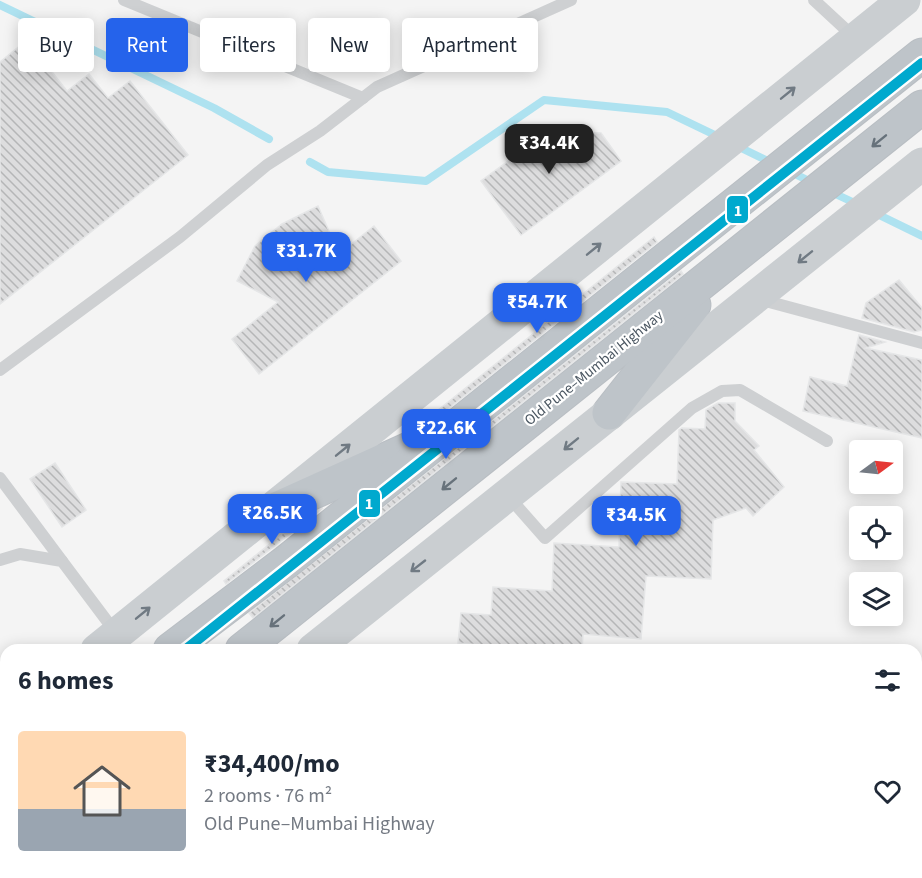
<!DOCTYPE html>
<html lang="en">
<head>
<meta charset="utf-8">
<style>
  :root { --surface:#fff; --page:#f2f2f3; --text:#1f2937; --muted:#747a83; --line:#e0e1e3; --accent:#2563eb }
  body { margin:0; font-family:"Source Sans 3",sans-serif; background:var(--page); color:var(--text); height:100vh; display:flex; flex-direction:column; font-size:22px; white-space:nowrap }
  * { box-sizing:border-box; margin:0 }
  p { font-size:20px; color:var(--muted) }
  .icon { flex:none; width:33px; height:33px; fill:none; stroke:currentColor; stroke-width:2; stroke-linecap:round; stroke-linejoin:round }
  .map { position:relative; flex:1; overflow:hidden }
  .details { position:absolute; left:0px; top:644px; width:922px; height:236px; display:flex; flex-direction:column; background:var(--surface); border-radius:18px 18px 0 0; box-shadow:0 3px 15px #0003 }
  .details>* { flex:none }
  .banner { position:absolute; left:18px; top:18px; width:600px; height:54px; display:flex; gap:12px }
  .needle { width:39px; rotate:75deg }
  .tools { position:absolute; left:849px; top:440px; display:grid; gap:12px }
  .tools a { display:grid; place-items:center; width:54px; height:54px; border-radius:6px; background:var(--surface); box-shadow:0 3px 15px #0003; font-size:30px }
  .price { position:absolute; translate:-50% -51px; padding:0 14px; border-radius:12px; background:var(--accent); color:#fff; font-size:20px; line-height:39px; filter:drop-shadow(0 2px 3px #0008) }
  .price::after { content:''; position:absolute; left:50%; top:36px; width:18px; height:14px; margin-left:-9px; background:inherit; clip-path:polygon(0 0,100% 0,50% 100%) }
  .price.active { background:#222; color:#fff }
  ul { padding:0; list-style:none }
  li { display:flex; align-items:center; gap:18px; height:150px; padding:0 18px }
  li+li { border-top:2px solid var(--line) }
  li span { display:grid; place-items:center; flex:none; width:168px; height:120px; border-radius:6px; color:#555 }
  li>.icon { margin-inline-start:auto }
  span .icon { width:72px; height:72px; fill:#fffc; stroke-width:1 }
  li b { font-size:26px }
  h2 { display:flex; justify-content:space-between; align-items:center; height:72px; padding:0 18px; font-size:26px }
  .chip { padding:0 21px; border-radius:6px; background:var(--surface); box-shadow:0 3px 15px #0003; font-size:21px; line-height:54px }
  .chip.active { background:var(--accent); color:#fff }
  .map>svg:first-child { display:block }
  .education { fill:#e6e5e6 }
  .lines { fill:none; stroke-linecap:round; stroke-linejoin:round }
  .stream { stroke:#aee2f0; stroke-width:8 }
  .building { fill:url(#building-back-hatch); stroke:#e5e6e7; stroke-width:1.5 }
  .highway-casing { stroke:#b9bec3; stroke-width:35 }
  .lane { stroke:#ced0d2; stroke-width:12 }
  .primary { stroke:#caced1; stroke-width:33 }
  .highway { stroke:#bec4c9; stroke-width:33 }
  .metro-1-casing { stroke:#fff; stroke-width:15 }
  .metro-1 { stroke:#00a9ce; stroke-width:10 }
  .oneway { stroke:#707a83 }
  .oneway2 { stroke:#67727b }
  .labels { text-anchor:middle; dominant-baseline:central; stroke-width:4.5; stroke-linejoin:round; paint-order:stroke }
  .street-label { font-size:15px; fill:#4a5661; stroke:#fff }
  .line-badge { stroke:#fff; stroke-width:2 }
  .badge-label { font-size:16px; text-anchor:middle; font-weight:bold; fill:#fff }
</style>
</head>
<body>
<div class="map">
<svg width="922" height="878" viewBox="0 0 922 878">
  <defs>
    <pattern id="building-back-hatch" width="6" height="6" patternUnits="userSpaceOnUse" patternTransform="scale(1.5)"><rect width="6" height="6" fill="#ddddde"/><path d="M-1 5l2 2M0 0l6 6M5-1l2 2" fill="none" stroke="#b5b6b7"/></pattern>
  </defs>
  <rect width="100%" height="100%" fill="#f4f4f4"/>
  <polygon class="education" points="922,762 922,878 729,878 737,873 916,873 916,765"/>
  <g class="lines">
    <g class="stream">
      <polyline points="0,5 214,108 269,139"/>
      <polyline points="737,146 772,163"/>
      <polyline points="310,162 328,172 426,181 544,100 667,112 719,137"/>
      <polyline points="789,171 813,183"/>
      <polyline points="829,191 859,205"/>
      <polyline points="875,213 922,236"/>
    </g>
  </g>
  <g class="building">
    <polygon points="27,40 67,91 89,74 108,98 130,81 188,155 0,304 0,62"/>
    <polygon points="549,131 601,133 621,161 521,235 481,181"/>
    <polygon points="318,206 339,254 374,226 401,261 259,374 232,339 278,302 237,281 255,246 282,224"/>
    <polygon points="654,237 657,242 418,433 412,431"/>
    <polygon points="681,271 683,274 253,618 249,613"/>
    <polygon points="899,280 922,308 922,330 914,332 862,318 866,303"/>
    <polygon points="859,335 885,342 866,348 922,360 922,438 803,411 810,377 847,386"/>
    <polygon points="718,403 735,403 735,421 759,446 754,450 784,487 753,516 746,508 713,520 711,579 646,576 641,639 583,634 582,650 533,650 458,643 461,613 491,615 493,587 552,591 554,543 619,547 621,482 677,484 679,430 682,428 705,429 706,410"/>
    <polygon points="55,463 86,510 62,527 30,479"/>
    <polygon points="323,508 226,584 224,581 303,517"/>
  </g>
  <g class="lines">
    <defs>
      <g id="highway">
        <polyline points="609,413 694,305"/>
        <polyline points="263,515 409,449"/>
        <polyline points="170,650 286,562 922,55"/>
        <polyline points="242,650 922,107"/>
        <polyline points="0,778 6,774"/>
        <polyline points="0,842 6,837"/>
      </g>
    </defs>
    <use href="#highway" class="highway-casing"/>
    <g class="lane">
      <polyline points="124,0 363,98"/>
      <polyline points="814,0 855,38"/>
      <polyline points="758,299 922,343"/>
      <polyline points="0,370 180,237 267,165 320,131 377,87 571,0"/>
      <polyline points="0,478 62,561"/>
      <polyline points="508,496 545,538 692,408 722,391 740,390 827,441"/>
      <polyline points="0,560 20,554 62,561 116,633"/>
    </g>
    <g class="primary">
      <polyline points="97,650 904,0"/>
      <polyline points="313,650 922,164"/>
      <polyline points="0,729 6,724"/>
      <polyline points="29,878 35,873"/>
    </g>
    <use href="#highway" class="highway"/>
    <defs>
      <polyline id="metro-1" points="185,650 922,63"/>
    </defs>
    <use href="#metro-1" class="metro-1-casing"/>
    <use href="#metro-1" class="metro-1"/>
  </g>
  <defs><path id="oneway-shaft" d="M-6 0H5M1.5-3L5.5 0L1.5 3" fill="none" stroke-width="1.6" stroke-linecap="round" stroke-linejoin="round" transform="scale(1.5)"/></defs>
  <g class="oneway">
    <use href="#oneway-shaft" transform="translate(788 93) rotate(-39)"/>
    <use href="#oneway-shaft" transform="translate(594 249) rotate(-39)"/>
    <use href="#oneway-shaft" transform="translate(805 257) rotate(141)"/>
    <use href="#oneway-shaft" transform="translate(571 444) rotate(141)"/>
    <use href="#oneway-shaft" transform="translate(343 450) rotate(-39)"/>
    <use href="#oneway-shaft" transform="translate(418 566) rotate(142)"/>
    <use href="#oneway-shaft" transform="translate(143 613) rotate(-39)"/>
  </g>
  <g class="oneway2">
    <use href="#oneway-shaft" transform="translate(879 141) rotate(141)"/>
    <use href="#oneway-shaft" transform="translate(449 484) rotate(141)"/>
    <use href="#oneway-shaft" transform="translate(277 621) rotate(141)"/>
  </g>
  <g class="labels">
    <g class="street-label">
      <text transform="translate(594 368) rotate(-39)">Old Pune–Mumbai Highway</text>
    </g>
  </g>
  <g class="line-badge">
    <rect x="726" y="195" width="23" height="29" rx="6" fill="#00a9ce"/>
    <rect x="358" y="489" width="23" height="29" rx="6" fill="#00a9ce"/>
  </g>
  <g class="badge-label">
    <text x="738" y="216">1</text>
    <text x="369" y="509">1</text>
  </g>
</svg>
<div class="tools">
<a><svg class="needle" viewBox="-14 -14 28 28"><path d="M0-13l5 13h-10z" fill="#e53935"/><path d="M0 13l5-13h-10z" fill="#747a83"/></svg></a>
<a><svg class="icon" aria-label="locate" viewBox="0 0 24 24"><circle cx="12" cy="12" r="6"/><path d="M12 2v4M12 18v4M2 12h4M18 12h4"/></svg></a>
<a><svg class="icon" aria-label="layers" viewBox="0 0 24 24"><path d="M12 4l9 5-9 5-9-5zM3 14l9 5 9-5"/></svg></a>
</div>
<b class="price active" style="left:549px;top:175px">₹34.4K</b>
<b class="price" style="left:306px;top:283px">₹31.7K</b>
<b class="price" style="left:537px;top:334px">₹54.7K</b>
<b class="price" style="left:446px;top:460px">₹22.6K</b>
<b class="price" style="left:272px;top:545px">₹26.5K</b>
<b class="price" style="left:636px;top:547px">₹34.5K</b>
<div class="banner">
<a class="chip">Buy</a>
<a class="chip active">Rent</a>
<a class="chip">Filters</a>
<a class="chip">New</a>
<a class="chip">Apartment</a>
</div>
<section class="details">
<h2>6 homes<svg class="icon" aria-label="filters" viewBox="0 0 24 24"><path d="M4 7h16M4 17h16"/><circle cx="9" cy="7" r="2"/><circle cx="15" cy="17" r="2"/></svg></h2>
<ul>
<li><span style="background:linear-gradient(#ffd9b3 65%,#9aa5b1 0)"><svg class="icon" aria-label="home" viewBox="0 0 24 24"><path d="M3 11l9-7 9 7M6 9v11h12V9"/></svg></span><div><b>₹34,400/mo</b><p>2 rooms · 76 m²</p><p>Old Pune–Mumbai Highway</p></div><svg class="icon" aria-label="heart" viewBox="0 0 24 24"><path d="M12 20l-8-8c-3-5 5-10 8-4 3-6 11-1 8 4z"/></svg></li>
</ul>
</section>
</div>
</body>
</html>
